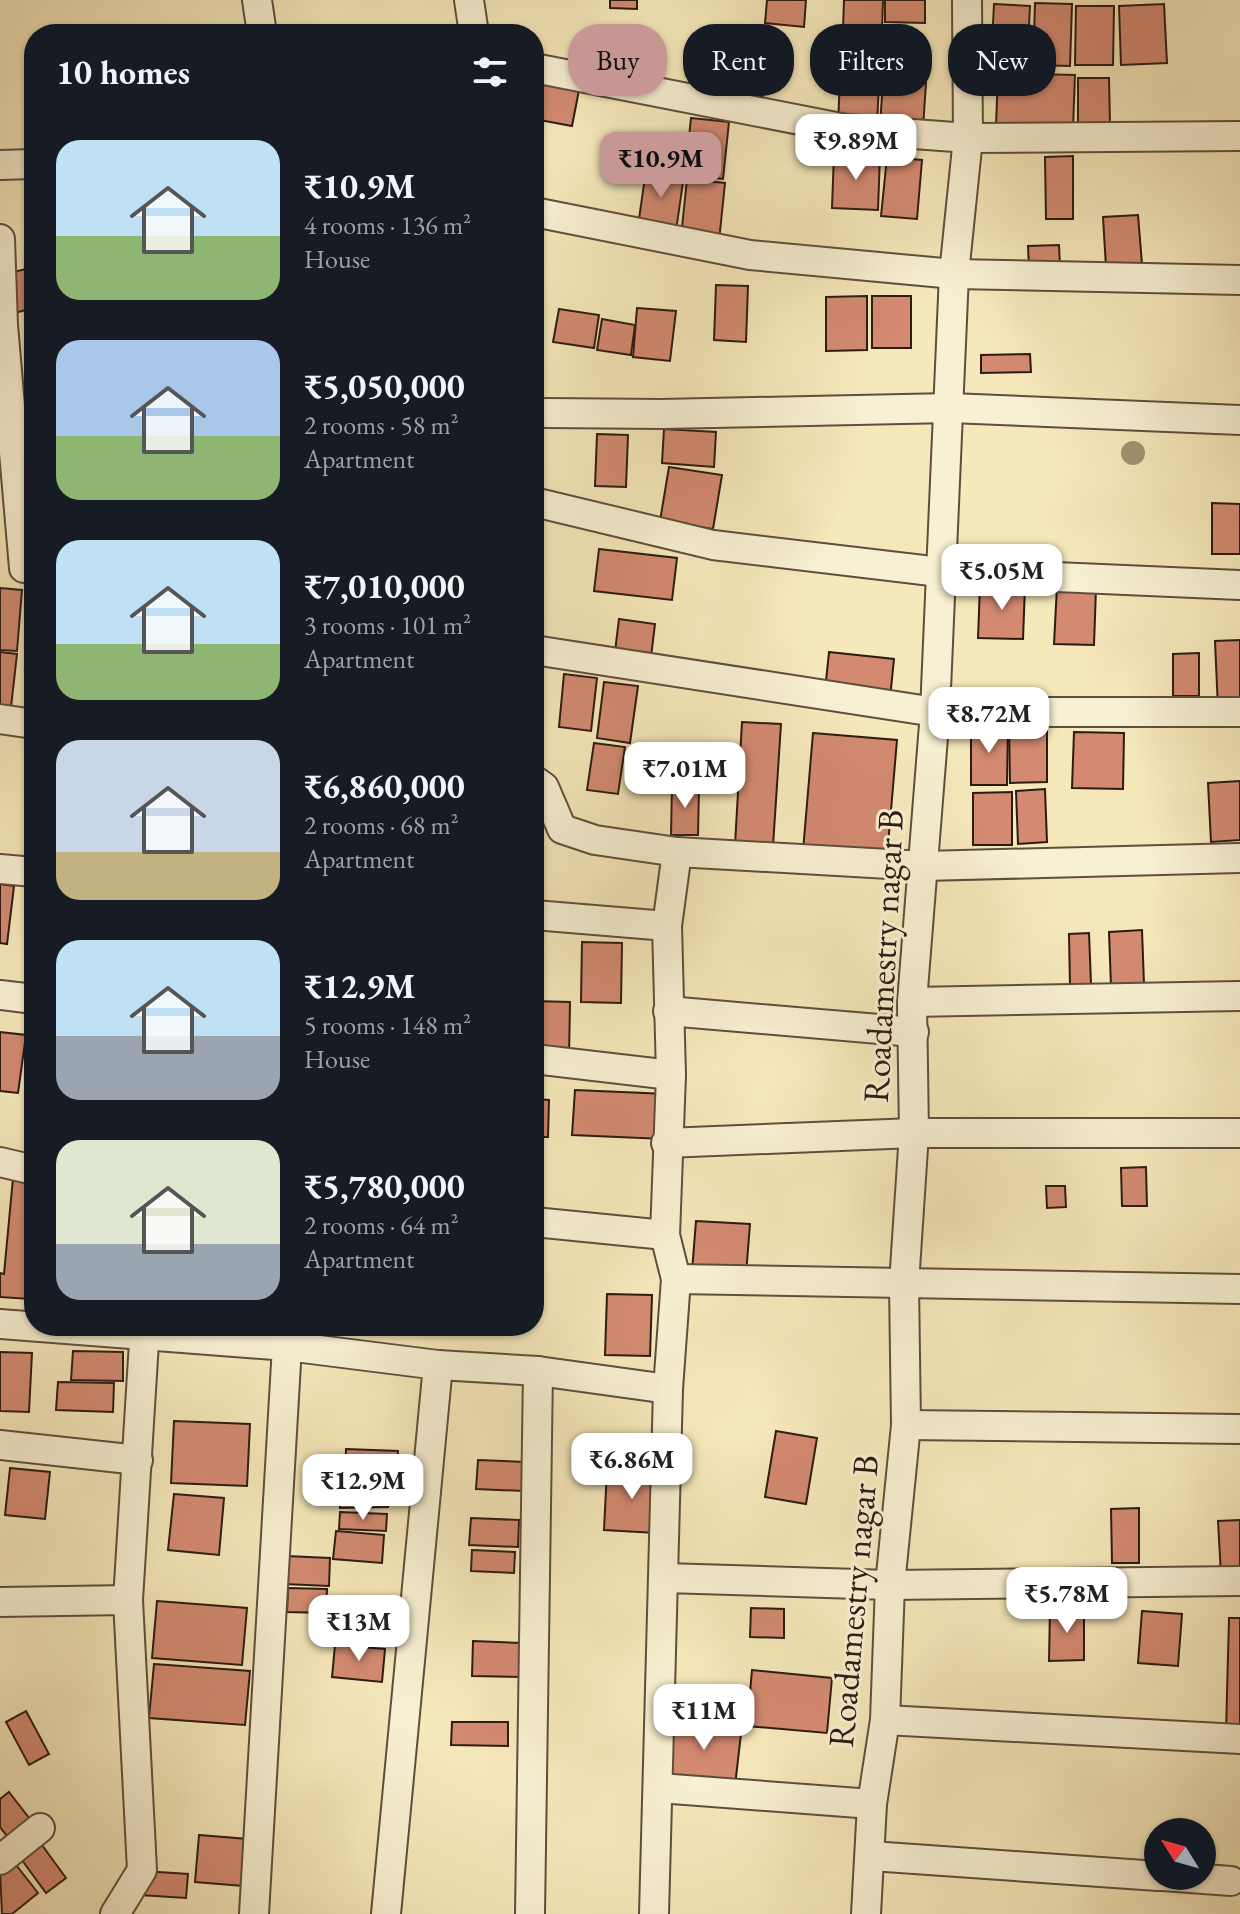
<!DOCTYPE html>
<html lang="en">
<head>
<meta charset="utf-8">
<style>
  :root { --surface:#171b24; --page:#20242c; --text:#f1f3f6; --muted:#9ea1a6; --accent:#c59692 }
  body { margin:0; font-family:"EB Garamond",serif; background:var(--page); color:var(--text); height:100vh; display:flex; flex-direction:column; font-size:30px; white-space:nowrap }
  * { box-sizing:border-box; margin:0 }
  p { font-size:26px; color:var(--muted) }
  .icon { flex:none; width:44px; height:44px; fill:none; stroke:currentColor; stroke-width:2; stroke-linecap:round; stroke-linejoin:round }
  .map { position:relative; flex:1; overflow:hidden }
  .panel { position:absolute; left:24px; top:24px; width:520px; height:1312px; display:flex; flex-direction:column; background:var(--surface); border-radius:32px; box-shadow:0 2px 6px #0004 }
  .panel>* { flex:none }
  .hud { position:absolute; left:568px; top:24px; width:552px; height:72px; display:flex; gap:16px }
  .needle { width:52px; rotate:307deg }
  .tools { position:absolute; left:1144px; top:1818px; display:grid; gap:16px }
  .tools a { display:grid; place-items:center; width:72px; height:72px; border-radius:50%; background:var(--surface); box-shadow:0 2px 6px #0004; font-size:40px }
  .price { position:absolute; translate:-50% -68px; padding:0 18px; border-radius:16px; background:#fff; color:#222; font-size:26px; line-height:52px; filter:drop-shadow(0 2px 4px #0008) }
  .price::after { content:''; position:absolute; left:50%; top:48px; width:24px; height:18px; margin-left:-12px; background:inherit; clip-path:polygon(0 0,100% 0,50% 100%) }
  .price.selected { background:var(--accent); color:#111 }
  ul { padding:0; list-style:none }
  li { display:flex; align-items:center; gap:24px; height:200px; padding:0 32px }
  li span { display:grid; place-items:center; flex:none; width:224px; height:160px; border-radius:24px; color:#555 }
  li>.icon { margin-inline-start:auto }
  span .icon { width:96px; height:96px; fill:#fffc; stroke-width:1 }
  li b { font-size:34px }
  h2 { display:flex; justify-content:space-between; align-items:center; height:96px; padding:0 32px; font-size:34px }
  .chip { padding:0 28px; border-radius:32px; background:var(--surface); box-shadow:0 2px 6px #0004; font-size:28px; line-height:72px }
  .chip.selected { background:var(--accent); color:#111 }
  .map>svg:first-child { display:block }
  .building { fill:#d38a71; stroke:#2d1a13; stroke-width:2 }
  .lines { fill:none; stroke-linecap:round; stroke-linejoin:round }
  .street-casing { stroke:#5f4e3d; stroke-width:32 }
  .street { stroke:#f8f0d2; stroke-width:28 }
  .tree { fill:#a09372 }
  .labels { text-anchor:middle; dominant-baseline:central; stroke-width:6; stroke-linejoin:round; paint-order:stroke }
  .street-label { font-size:36px; fill:#2d1a13; stroke:#f8f0d2 }
</style>
</head>
<body>
<div class="map">
<svg width="1240" height="1914" viewBox="0 0 1240 1914">
  <rect width="100%" height="100%" fill="#f5e8ba"/>
  <filter id="stains"><feTurbulence type="fractalNoise" baseFrequency=".0025" numOctaves="4"/><feColorMatrix values="0 0 0 0 .2 0 0 0 0 .09 0 0 0 0 .02 0 0 0 .5 -.17"/></filter>
  <radialGradient id="worn" r=".72"><stop offset=".6" stop-color="#630" stop-opacity="0"/><stop offset="1" stop-color="#630" stop-opacity=".3"/></radialGradient>
  <g class="building">
    <polygon points="610,0 637,0 637,9 610,8"/>
    <polygon points="767,0 806,0 804,27 765,23"/>
    <polygon points="844,0 883,0 881,59 842,58"/>
    <polygon points="885,0 925,0 925,23 885,22"/>
    <polygon points="1035,3 1072,4 1070,66 1033,65"/>
    <polygon points="994,4 1030,6 1027,64 991,62"/>
    <polygon points="1164,4 1167,63 1121,65 1119,6"/>
    <polygon points="1076,6 1114,6 1113,65 1075,65"/>
    <polygon points="886,39 927,41 925,80 884,78"/>
    <polygon points="742,53 766,55 763,97 738,96"/>
    <polygon points="841,62 880,64 877,124 838,122"/>
    <polygon points="998,73 1075,75 1073,128 996,126"/>
    <polygon points="1078,78 1109,78 1110,125 1078,125"/>
    <polygon points="883,81 926,83 923,128 880,125"/>
    <polygon points="537,83 579,90 572,126 534,119"/>
    <polygon points="691,118 729,122 723,179 685,175"/>
    <polygon points="834,153 880,155 878,210 832,208"/>
    <polygon points="1073,156 1073,219 1046,219 1045,157"/>
    <polygon points="887,157 922,160 917,219 881,216"/>
    <polygon points="646,170 684,175 676,231 638,226"/>
    <polygon points="687,179 725,183 719,241 681,237"/>
    <polygon points="1138,215 1142,264 1106,267 1103,217"/>
    <polygon points="1059,245 1060,267 1029,269 1028,246"/>
    <polygon points="34,267 34,308 14,313 5,274"/>
    <polygon points="716,285 748,286 746,342 714,340"/>
    <polygon points="867,296 867,350 826,351 826,297"/>
    <rect x="872" y="296" width="39" height="52"/>
    <polygon points="637,308 676,311 670,361 633,357"/>
    <polygon points="559,309 599,315 594,348 553,342"/>
    <polygon points="602,319 635,325 631,355 597,350"/>
    <polygon points="1030,354 1031,372 981,373 981,355"/>
    <polygon points="664,429 716,432 714,467 662,463"/>
    <polygon points="597,434 628,435 626,487 595,486"/>
    <polygon points="669,467 722,475 713,529 660,521"/>
    <polygon points="1212,503 1240,504 1240,554 1212,554"/>
    <polygon points="599,549 677,558 672,600 594,591"/>
    <polygon points="980,585 1025,586 1023,639 978,638"/>
    <polygon points="1057,586 1096,588 1094,645 1054,644"/>
    <polygon points="0,588 22,590 17,651 0,650"/>
    <polygon points="619,619 655,624 650,665 614,660"/>
    <polygon points="1240,640 1240,708 1218,709 1215,641"/>
    <polygon points="0,652 17,654 10,716 0,715"/>
    <polygon points="829,652 894,659 890,698 825,691"/>
    <polygon points="1199,653 1199,696 1173,696 1173,654"/>
    <polygon points="564,674 597,678 591,731 559,727"/>
    <polygon points="604,682 638,686 630,743 597,738"/>
    <polygon points="742,722 781,724 773,846 735,845"/>
    <polygon points="1009,722 1047,722 1047,782 1010,783"/>
    <polygon points="971,725 1008,725 1007,785 971,785"/>
    <polygon points="1074,732 1124,733 1123,789 1072,788"/>
    <polygon points="813,733 897,740 887,857 803,851"/>
    <polygon points="594,743 625,747 618,794 587,790"/>
    <polygon points="1240,781 1240,840 1211,842 1208,783"/>
    <polygon points="672,785 699,786 698,835 671,835"/>
    <polygon points="1045,789 1047,842 1018,844 1016,791"/>
    <polygon points="1012,792 1012,845 973,845 973,793"/>
    <polygon points="0,884 14,886 7,944 0,943"/>
    <polygon points="1142,930 1144,984 1111,986 1109,932"/>
    <polygon points="1089,933 1091,984 1070,985 1069,934"/>
    <polygon points="582,942 622,943 621,1003 581,1002"/>
    <polygon points="534,1001 570,1002 569,1057 534,1056"/>
    <polygon points="0,1032 26,1035 18,1093 0,1091"/>
    <polygon points="575,1090 667,1094 664,1139 572,1135"/>
    <polygon points="534,1099 549,1100 548,1137 534,1137"/>
    <polygon points="1146,1167 1147,1206 1122,1206 1121,1168"/>
    <polygon points="13,1178 34,1180 34,1271 30,1299 0,1297 0,1273 4,1274"/>
    <polygon points="1046,1186 1065,1186 1066,1207 1047,1208"/>
    <polygon points="696,1221 750,1224 746,1275 692,1271"/>
    <polygon points="607,1294 652,1295 650,1356 605,1355"/>
    <polygon points="73,1351 123,1352 123,1381 71,1380"/>
    <polygon points="0,1352 32,1353 29,1412 0,1411"/>
    <polygon points="58,1382 114,1383 113,1412 56,1410"/>
    <polygon points="174,1421 250,1424 247,1486 171,1483"/>
    <polygon points="776,1431 817,1438 806,1504 765,1497"/>
    <polygon points="346,1449 398,1451 397,1479 345,1478"/>
    <polygon points="478,1460 525,1462 524,1491 476,1489"/>
    <polygon points="10,1468 50,1472 45,1519 5,1515"/>
    <polygon points="607,1470 659,1472 656,1533 604,1530"/>
    <polygon points="340,1480 387,1480 388,1507 340,1508"/>
    <polygon points="174,1494 224,1498 219,1555 168,1550"/>
    <polygon points="1139,1508 1139,1563 1112,1563 1111,1509"/>
    <polygon points="340,1512 387,1514 386,1531 339,1529"/>
    <polygon points="471,1518 519,1520 518,1547 469,1545"/>
    <polygon points="1240,1520 1240,1574 1221,1575 1218,1521"/>
    <polygon points="336,1531 384,1535 382,1563 333,1559"/>
    <polygon points="472,1550 515,1552 514,1573 471,1571"/>
    <polygon points="286,1556 330,1558 329,1586 284,1584"/>
    <polygon points="288,1588 327,1589 326,1613 287,1612"/>
    <polygon points="157,1601 247,1608 242,1665 152,1658"/>
    <polygon points="751,1608 784,1609 784,1638 750,1637"/>
    <polygon points="1050,1610 1084,1610 1084,1660 1049,1661"/>
    <polygon points="1142,1611 1182,1614 1178,1666 1138,1663"/>
    <polygon points="1229,1618 1240,1618 1240,1732 1226,1732"/>
    <polygon points="473,1641 522,1643 522,1677 472,1676"/>
    <polygon points="335,1645 385,1649 382,1682 332,1677"/>
    <polygon points="154,1664 250,1671 245,1725 149,1718"/>
    <polygon points="752,1670 832,1678 827,1733 747,1726"/>
    <polygon points="26,1711 49,1754 29,1765 6,1722"/>
    <polygon points="673,1718 742,1725 735,1786 666,1779"/>
    <polygon points="452,1722 508,1722 508,1746 451,1745"/>
    <polygon points="9,1792 33,1823 10,1840 0,1827 0,1799"/>
    <polygon points="199,1835 248,1839 243,1886 195,1882"/>
    <polygon points="39,1841 66,1878 46,1893 19,1856"/>
    <polygon points="13,1861 38,1893 12,1914 2,1914 0,1871"/>
    <polygon points="143,1871 188,1874 186,1898 140,1895"/>
  </g>
  <g class="lines">
    <defs>
      <g id="street">
        <polyline points="257,0 262,34"/>
        <polyline points="469,0 474,34"/>
        <polyline points="534,68 846,129 968,138 1240,136"/>
        <polyline points="0,165 34,164"/>
        <polyline points="534,212 750,255 954,274 1240,280"/>
        <polyline points="0,239 3,325 24,568"/>
        <polyline points="546,413 662,414 950,408 1240,420"/>
        <polyline points="534,502 713,545 940,572 1240,585"/>
        <polyline points="534,650 935,712 1240,712"/>
        <polyline points="0,719 34,724"/>
        <polyline points="534,780 544,787 562,829 595,840 677,852 924,866 1240,858"/>
        <polyline points="0,869 34,872"/>
        <polyline points="534,915 667,926"/>
        <polyline points="0,995 34,999"/>
        <polyline points="912,1002 1240,996"/>
        <polyline points="668,1011 914,1032"/>
        <polyline points="534,1059 671,1075"/>
        <polyline points="666,1143 914,1133 1240,1133"/>
        <polyline points="0,1162 34,1170"/>
        <polyline points="534,1222 665,1235"/>
        <polyline points="676,1279 1240,1289"/>
        <polyline points="0,1324 287,1346 438,1365 538,1371 668,1389"/>
        <polyline points="906,1425 1240,1429"/>
        <polyline points="0,1445 138,1460"/>
        <polyline points="665,1578 890,1585 1240,1581"/>
        <polyline points="0,1602 128,1600"/>
        <polyline points="885,1720 1240,1739"/>
        <polyline points="659,1788 872,1804"/>
        <polyline points="871,1856 1158,1876"/>
        <polyline points="0,1860 40,1828"/>
        <polyline points="1163,1876 1231,1881"/>
        <polyline points="115,1914 142,1870 128,1600 145,1326"/>
        <polyline points="254,1914 287,1346"/>
        <polyline points="386,1914 438,1365"/>
        <polyline points="530,1914 538,1371"/>
        <polyline points="654,1914 668,1389 676,1279 665,1235 671,1075 667,926 677,852"/>
        <polyline points="866,1914 872,1804 885,1720 890,1585 906,1425 904,1284 914,1133 912,1002 935,712 954,274 968,138 967,0"/>
      </g>
    </defs>
    <use href="#street" class="street-casing"/>
    <use href="#street" class="street"/>
  </g>
  <circle class="tree" cx="1133" cy="453" r="12"/>
  <g class="labels">
    <g class="street-label">
      <text transform="translate(883 956) rotate(-87)">Roadamestry nagar B</text>
      <text transform="translate(853 1601) rotate(-85)">Roadamestry nagar B</text>
    </g>
  </g>
  <rect width="100%" height="100%" filter="url(#stains)"/>
  <rect width="100%" height="100%" fill="url(#worn)"/>
</svg>
<div class="tools">
<a><svg class="needle" viewBox="-14 -14 28 28"><path d="M0-13l5 13h-10z" fill="#e53935"/><path d="M0 13l5-13h-10z" fill="#9ea1a6"/></svg></a>
</div>
<b class="price" style="left:856px;top:182px">₹9.89M</b>
<b class="price selected" style="left:661px;top:200px">₹10.9M</b>
<b class="price" style="left:1002px;top:612px">₹5.05M</b>
<b class="price" style="left:989px;top:755px">₹8.72M</b>
<b class="price" style="left:685px;top:810px">₹7.01M</b>
<b class="price" style="left:632px;top:1501px">₹6.86M</b>
<b class="price" style="left:363px;top:1522px">₹12.9M</b>
<b class="price" style="left:1067px;top:1635px">₹5.78M</b>
<b class="price" style="left:359px;top:1663px">₹13M</b>
<b class="price" style="left:704px;top:1752px">₹11M</b>
<div class="hud">
<a class="chip selected">Buy</a>
<a class="chip">Rent</a>
<a class="chip">Filters</a>
<a class="chip">New</a>
</div>
<section class="panel">
<h2>10 homes<svg class="icon" aria-label="filters" viewBox="0 0 24 24"><path d="M4 7h16M4 17h16"/><circle cx="9" cy="7" r="2"/><circle cx="15" cy="17" r="2"/></svg></h2>
<ul>
<li><span style="background:linear-gradient(#bfe0f5 60%,#8fb573 0)"><svg class="icon" aria-label="home" viewBox="0 0 24 24"><path d="M3 11l9-7 9 7M6 9v11h12V9"/></svg></span><div><b>₹10.9M</b><p>4 rooms · 136 m²</p><p>House</p></div></li>
<li><span style="background:linear-gradient(#a9c7e8 60%,#8fb573 0)"><svg class="icon" aria-label="home" viewBox="0 0 24 24"><path d="M3 11l9-7 9 7M6 9v11h12V9"/></svg></span><div><b>₹5,050,000</b><p>2 rooms · 58 m²</p><p>Apartment</p></div></li>
<li><span style="background:linear-gradient(#bfe0f5 65%,#8fb573 0)"><svg class="icon" aria-label="home" viewBox="0 0 24 24"><path d="M3 11l9-7 9 7M6 9v11h12V9"/></svg></span><div><b>₹7,010,000</b><p>3 rooms · 101 m²</p><p>Apartment</p></div></li>
<li><span style="background:linear-gradient(#c9d6e8 70%,#c2b280 0)"><svg class="icon" aria-label="home" viewBox="0 0 24 24"><path d="M3 11l9-7 9 7M6 9v11h12V9"/></svg></span><div><b>₹6,860,000</b><p>2 rooms · 68 m²</p><p>Apartment</p></div></li>
<li><span style="background:linear-gradient(#bfe0f5 60%,#9aa5b1 0)"><svg class="icon" aria-label="home" viewBox="0 0 24 24"><path d="M3 11l9-7 9 7M6 9v11h12V9"/></svg></span><div><b>₹12.9M</b><p>5 rooms · 148 m²</p><p>House</p></div></li>
<li><span style="background:linear-gradient(#dfe7d0 65%,#9aa5b1 0)"><svg class="icon" aria-label="home" viewBox="0 0 24 24"><path d="M3 11l9-7 9 7M6 9v11h12V9"/></svg></span><div><b>₹5,780,000</b><p>2 rooms · 64 m²</p><p>Apartment</p></div></li>
</ul>
</section>
</div>
</body>
</html>
